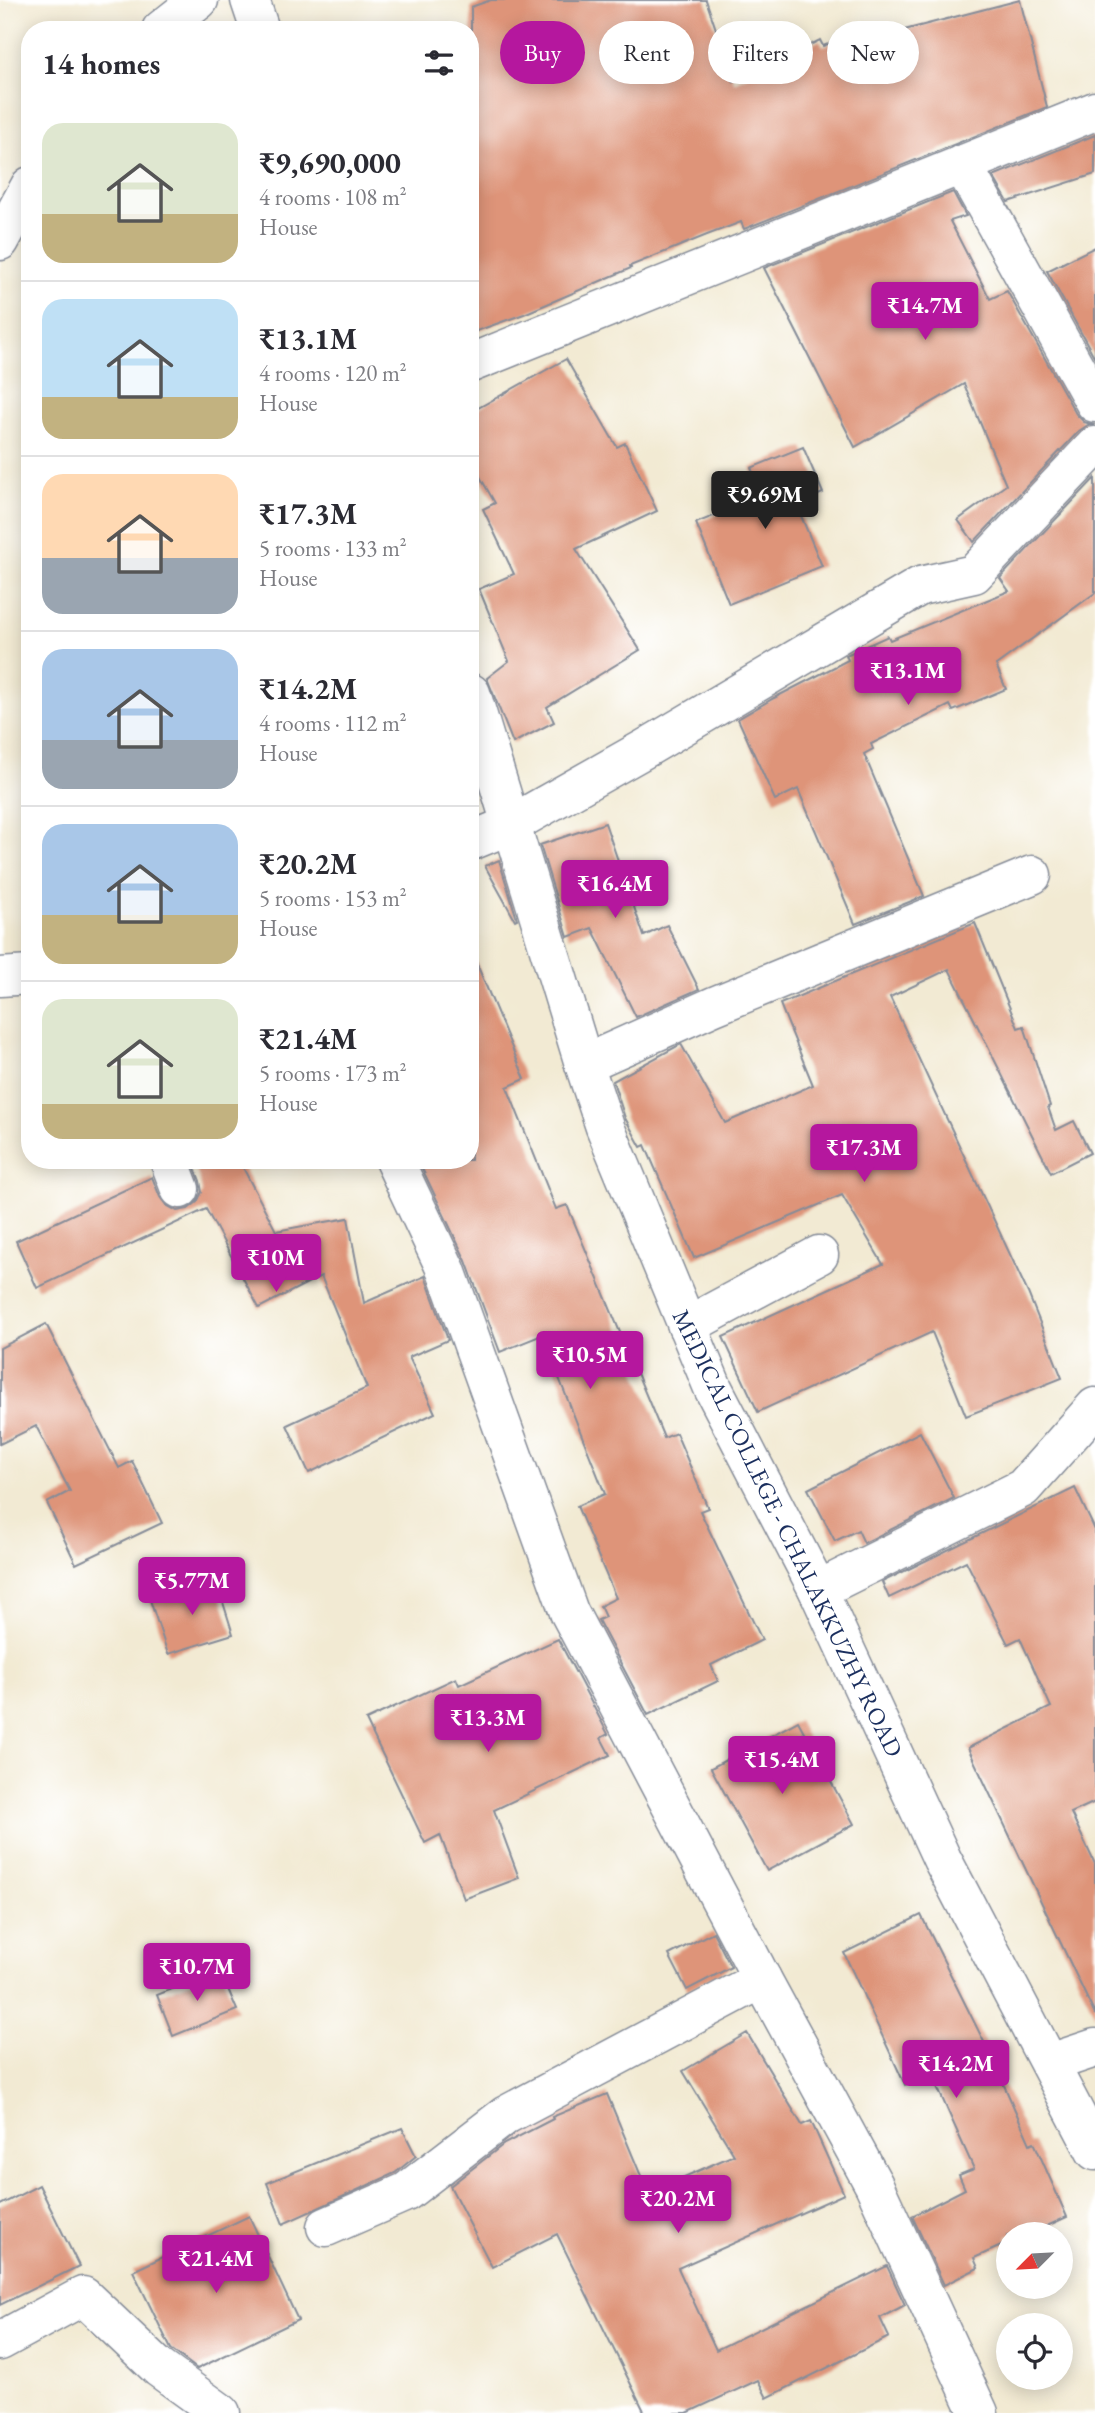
<!DOCTYPE html>
<html lang="en">
<head>
<meta charset="utf-8">
<style>
  :root { --surface:#fff; --page:#f7f7f7; --text:#2b2b33; --muted:#7c7c81; --line:#e1e1e2; --accent:#b5179e }
  body { margin:0; font-family:"EB Garamond",serif; background:var(--page); color:var(--text); height:100vh; display:flex; flex-direction:column; font-size:26px; white-space:nowrap }
  * { box-sizing:border-box; margin:0 }
  p { font-size:23px; color:var(--muted) }
  .icon { flex:none; width:38px; height:38px; fill:none; stroke:currentColor; stroke-width:2; stroke-linecap:round; stroke-linejoin:round }
  .map { position:relative; flex:1; overflow:hidden }
  .sheet { position:absolute; left:21px; top:21px; width:458px; height:1148px; display:flex; flex-direction:column; background:var(--surface); border-radius:28px; box-shadow:0 4px 18px #0003 }
  .sheet>* { flex:none }
  .guide { position:absolute; left:500px; top:21px; width:488px; height:63px; display:flex; gap:14px }
  .needle { width:46px; rotate:246deg }
  .fabs { position:absolute; left:996px; top:2222px; display:grid; gap:14px }
  .fabs a { display:grid; place-items:center; width:77px; height:77px; border-radius:50%; background:var(--surface); box-shadow:0 4px 18px #0003; font-size:35px }
  .price { position:absolute; translate:-50% -60px; padding:0 16px; border-radius:7px; background:var(--accent); color:#fff; font-size:23px; line-height:46px; filter:drop-shadow(0 2px 4px #0008) }
  .price::after { content:''; position:absolute; left:50%; top:42px; width:21px; height:16px; margin-left:-10px; background:inherit; clip-path:polygon(0 0,100% 0,50% 100%) }
  .price.active { background:#222; color:#fff }
  ul { padding:0; list-style:none }
  li { display:flex; align-items:center; gap:21px; height:175px; padding:0 21px }
  li+li { border-top:2px solid var(--line) }
  li span { display:grid; place-items:center; flex:none; width:196px; height:140px; border-radius:21px; color:#555 }
  li>.icon { margin-inline-start:auto }
  span .icon { width:84px; height:84px; fill:#fffc; stroke-width:1 }
  li b { font-size:30px }
  h2 { display:flex; justify-content:space-between; align-items:center; height:84px; padding:0 21px; font-size:30px }
  .pill { padding:0 24px; border-radius:32px; background:var(--surface); box-shadow:0 4px 18px #0003; font-size:24px; line-height:63px }
  .pill.active { background:var(--accent); color:#fff }
  .map>svg:first-child { display:block }
  .building { fill:#de9479 }
  .lines { fill:none; stroke-linecap:round; stroke-linejoin:round }
  .minor-casing { stroke:#868c98; stroke-width:41 }
  .minor { stroke:#fff; stroke-width:38 }
  .labels { text-anchor:middle; dominant-baseline:central; stroke-width:6; stroke-linejoin:round; paint-order:stroke }
  .street-label { font-size:24px; fill:#1b2f5e; stroke:#fff }
</style>
</head>
<body>
<div class="map">
<svg width="1095" height="2413" viewBox="0 0 1095 2413">
  <rect width="100%" height="100%" fill="#fff"/>
  <filter id="ink" filterUnits="userSpaceOnUse"><feTurbulence type="fractalNoise" baseFrequency=".0143" numOctaves="2"/><feDisplacementMap in="SourceGraphic" scale="14" xChannelSelector="R" yChannelSelector="G"/><feConvolveMatrix kernelMatrix="1 2 1 2 8 2 1 2 1" color-interpolation-filters="sRGB"/></filter>
  <filter id="wash" filterUnits="userSpaceOnUse"><feTurbulence type="fractalNoise" baseFrequency=".00686" numOctaves="4" result="noise"/><feDisplacementMap in="SourceGraphic" scale="28" xChannelSelector="R" yChannelSelector="G"/><feGaussianBlur stdDeviation="1.57" result="paint"/><feColorMatrix in="noise" values="0 0 0 0 0 0 0 0 0 0 0 0 0 0 0 0 0 1.4 0 .05"/><feComposite in="paint" operator="in"/></filter>
  <g filter="url(#wash)">
    <rect width="100%" height="100%" fill="#f2ead3"/>
    <g id="blocks">
      <g class="building">
        <polygon points="491,0 706,0 734,82 820,40 823,46 881,25 885,35 1020,0 1047,107 744,229 741,222 707,235 630,266 631,268 524,314 471,333 471,7"/>
        <polygon points="1095,135 1095,174 1008,202 993,176"/>
        <polygon points="953,192 966,216 950,221 990,299 1007,291 1076,414 1084,422 1095,425 1088,425 1079,431 974,542 958,520 1006,485 964,384 855,447 764,268"/>
        <polygon points="1095,247 1095,358 1047,271"/>
        <polygon points="566,359 617,447 625,443 657,511 576,549 640,650 547,707 554,722 513,743 487,678 509,661 479,589 514,574 483,509 495,503 471,461 471,412"/>
        <polygon points="803,447 823,493 796,504 822,566 729,604 696,523 763,496 751,468"/>
        <polygon points="1095,478 1095,593 996,665 1006,689 953,711 950,705 871,744 873,749 864,754 924,896 855,924 798,789 775,800 738,719 774,698 848,660 846,655 888,636 890,640 1009,591 1000,578"/>
        <polygon points="605,823 644,936 667,925 699,989 636,1017 592,928 568,937 540,845"/>
        <polygon points="499,860 517,919 515,920 485,866"/>
        <polygon points="975,923 1018,1028 1024,1026 1050,1106 1048,1107 1056,1130 1074,1121 1090,1153 1051,1173 949,969 890,997 1028,1293 1062,1378 966,1416 932,1332 758,1412 723,1337 883,1264 842,1195 694,1258 645,1145 641,1147 625,1118 613,1081 681,1044 725,1123 813,1085 780,1004"/>
        <polygon points="471,950 525,1079 507,1087 556,1209 567,1205 664,1438 676,1433 708,1508 700,1511 762,1640 711,1665 718,1681 648,1715 598,1620 605,1617 600,1606 616,1598 577,1506 605,1494 542,1335 500,1352 466,1261 418,1160 471,1160"/>
        <polygon points="192,1160 239,1160 276,1231 348,1218 364,1303 425,1276 448,1340 409,1357 435,1413 309,1473 287,1425 367,1388 321,1276 259,1308 206,1209 37,1288 16,1241 152,1177 160,1197 166,1205 177,1211 188,1209 197,1202 202,1192 200,1181"/>
        <polygon points="46,1324 119,1468 132,1461 162,1523 76,1564 47,1503 70,1491 36,1426 0,1444 0,1348"/>
        <polygon points="920,1432 954,1498 864,1543 858,1530 835,1541 808,1489"/>
        <polygon points="1075,1488 1095,1530 1095,1802 1071,1813 1095,1864 1095,2015 968,1748 1051,1707 1020,1638 1008,1644 966,1561 889,1598 882,1582"/>
        <polygon points="216,1580 233,1634 168,1654 150,1600"/>
        <polygon points="558,1639 608,1734 601,1738 610,1755 494,1810 519,1878 464,1899 440,1835 425,1843 366,1720 456,1678 459,1685"/>
        <polygon points="798,1721 854,1824 767,1871 711,1768"/>
        <polygon points="921,1915 992,2058 1030,2144 1034,2142 1067,2217 1027,2235 1008,2235 1008,2243 974,2258 978,2268 944,2285 912,2216 965,2189 959,2175 974,2169 931,2073 905,2085 844,1953"/>
        <polygon points="713,1932 731,1967 687,1990 669,1955"/>
        <polygon points="220,1970 237,2010 173,2036 157,1995"/>
        <polygon points="747,2033 802,2125 811,2121 844,2194 678,2268 716,2350 887,2266 905,2305 880,2318 889,2337 767,2398 758,2380 687,2413 645,2413 557,2234 492,2267 450,2186 504,2144 553,2119 552,2117 607,2094 648,2193 734,2155 683,2071"/>
        <polygon points="402,2128 416,2156 395,2173 283,2224 267,2183"/>
        <polygon points="39,2185 79,2266 0,2305 0,2205"/>
        <polygon points="249,2216 298,2320 197,2369 171,2349 133,2271"/>
      </g>
    </g>
  </g>
  <g filter="url(#ink)">
    <use href="#blocks" fill-opacity="0" stroke="#868c98" stroke-width="2"/>
    <g class="lines">
      <defs>
        <g id="minor">
          <polyline points="250,0 260,30"/>
          <polyline points="161,30 199,0"/>
          <polyline points="962,164 1095,403"/>
          <polyline points="0,241 30,186"/>
          <polyline points="471,363 1095,111"/>
          <polyline points="471,693 584,1064 605,1127 713,1388 818,1590 942,1859 1095,2151"/>
          <polyline points="471,841 510,825 646,748 920,586 974,574 1095,446"/>
          <polyline points="0,977 30,975"/>
          <polyline points="584,1064 714,1006 1032,875"/>
          <polyline points="169,1160 180,1189"/>
          <polyline points="394,1160 446,1270 569,1612 762,1979 874,2185 979,2413"/>
          <polyline points="687,1326 819,1255"/>
          <polyline points="818,1590 1023,1488 1095,1407"/>
          <polyline points="1050,2063 1095,2048"/>
          <polyline points="326,2227 406,2192 506,2115 762,1979"/>
          <polyline points="0,2341 83,2296 159,2368 221,2413"/>
        </g>
      </defs>
      <use href="#minor" class="minor-casing"/>
      <use href="#minor" class="minor"/>
    </g>
  </g>
  <g class="labels">
    <g class="street-label">
      <text transform="translate(788 1533) rotate(64)">MEDICAL COLLEGE - CHALAKKUZHY ROAD</text>
    </g>
  </g>
</svg>
<div class="fabs">
<a><svg class="needle" viewBox="-14 -14 28 28"><path d="M0-13l5 13h-10z" fill="#e53935"/><path d="M0 13l5-13h-10z" fill="#7c7c81"/></svg></a>
<a><svg class="icon" aria-label="locate" viewBox="0 0 24 24"><circle cx="12" cy="12" r="6"/><path d="M12 2v4M12 18v4M2 12h4M18 12h4"/></svg></a>
</div>
<b class="price" style="left:925px;top:342px">₹14.7M</b>
<b class="price active" style="left:765px;top:531px">₹9.69M</b>
<b class="price" style="left:908px;top:707px">₹13.1M</b>
<b class="price" style="left:615px;top:920px">₹16.4M</b>
<b class="price" style="left:864px;top:1184px">₹17.3M</b>
<b class="price" style="left:276px;top:1294px">₹10M</b>
<b class="price" style="left:590px;top:1391px">₹10.5M</b>
<b class="price" style="left:192px;top:1617px">₹5.77M</b>
<b class="price" style="left:488px;top:1754px">₹13.3M</b>
<b class="price" style="left:782px;top:1796px">₹15.4M</b>
<b class="price" style="left:197px;top:2003px">₹10.7M</b>
<b class="price" style="left:956px;top:2100px">₹14.2M</b>
<b class="price" style="left:678px;top:2235px">₹20.2M</b>
<b class="price" style="left:216px;top:2295px">₹21.4M</b>
<div class="guide">
<a class="pill active">Buy</a>
<a class="pill">Rent</a>
<a class="pill">Filters</a>
<a class="pill">New</a>
</div>
<section class="sheet">
<h2>14 homes<svg class="icon" aria-label="filters" viewBox="0 0 24 24"><path d="M4 7h16M4 17h16"/><circle cx="9" cy="7" r="2"/><circle cx="15" cy="17" r="2"/></svg></h2>
<ul>
<li><span style="background:linear-gradient(#dfe7d0 65%,#c2b280 0)"><svg class="icon" aria-label="home" viewBox="0 0 24 24"><path d="M3 11l9-7 9 7M6 9v11h12V9"/></svg></span><div><b>₹9,690,000</b><p>4 rooms · 108 m²</p><p>House</p></div></li>
<li><span style="background:linear-gradient(#bfe0f5 70%,#c2b280 0)"><svg class="icon" aria-label="home" viewBox="0 0 24 24"><path d="M3 11l9-7 9 7M6 9v11h12V9"/></svg></span><div><b>₹13.1M</b><p>4 rooms · 120 m²</p><p>House</p></div></li>
<li><span style="background:linear-gradient(#ffd9b3 60%,#9aa5b1 0)"><svg class="icon" aria-label="home" viewBox="0 0 24 24"><path d="M3 11l9-7 9 7M6 9v11h12V9"/></svg></span><div><b>₹17.3M</b><p>5 rooms · 133 m²</p><p>House</p></div></li>
<li><span style="background:linear-gradient(#a9c7e8 65%,#9aa5b1 0)"><svg class="icon" aria-label="home" viewBox="0 0 24 24"><path d="M3 11l9-7 9 7M6 9v11h12V9"/></svg></span><div><b>₹14.2M</b><p>4 rooms · 112 m²</p><p>House</p></div></li>
<li><span style="background:linear-gradient(#a9c7e8 65%,#c2b280 0)"><svg class="icon" aria-label="home" viewBox="0 0 24 24"><path d="M3 11l9-7 9 7M6 9v11h12V9"/></svg></span><div><b>₹20.2M</b><p>5 rooms · 153 m²</p><p>House</p></div></li>
<li><span style="background:linear-gradient(#dfe7d0 75%,#c2b280 0)"><svg class="icon" aria-label="home" viewBox="0 0 24 24"><path d="M3 11l9-7 9 7M6 9v11h12V9"/></svg></span><div><b>₹21.4M</b><p>5 rooms · 173 m²</p><p>House</p></div></li>
</ul>
</section>
</div>
</body>
</html>
